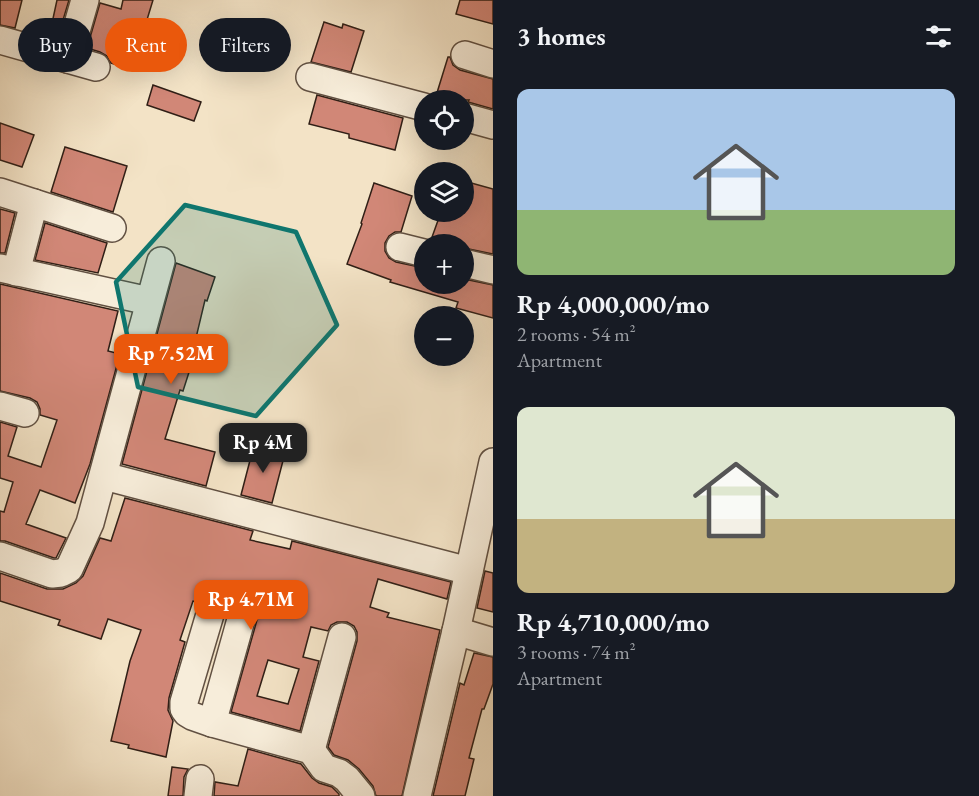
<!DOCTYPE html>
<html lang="en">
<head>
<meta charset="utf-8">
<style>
  :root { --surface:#171b24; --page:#242831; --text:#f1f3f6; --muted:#9ea1a6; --accent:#ea580c }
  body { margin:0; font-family:"EB Garamond",serif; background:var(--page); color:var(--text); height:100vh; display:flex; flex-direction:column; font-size:22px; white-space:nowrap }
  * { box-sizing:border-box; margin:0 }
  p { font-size:20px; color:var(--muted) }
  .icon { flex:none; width:33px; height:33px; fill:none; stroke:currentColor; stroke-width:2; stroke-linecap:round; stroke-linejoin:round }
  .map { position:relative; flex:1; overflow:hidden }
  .details { display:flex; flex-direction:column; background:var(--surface); width:486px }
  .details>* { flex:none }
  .top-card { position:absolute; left:18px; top:18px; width:384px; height:54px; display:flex; gap:12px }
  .fabs { position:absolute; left:414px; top:90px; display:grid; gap:12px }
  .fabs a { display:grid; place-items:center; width:60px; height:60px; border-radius:50%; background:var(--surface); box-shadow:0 6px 24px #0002; font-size:30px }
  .price { position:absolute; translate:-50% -51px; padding:0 14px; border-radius:12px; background:var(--accent); color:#fff; font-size:20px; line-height:39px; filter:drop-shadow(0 2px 3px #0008) }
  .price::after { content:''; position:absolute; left:50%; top:36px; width:18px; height:14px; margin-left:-9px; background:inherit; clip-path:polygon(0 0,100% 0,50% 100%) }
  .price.selected { background:#222; color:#fff }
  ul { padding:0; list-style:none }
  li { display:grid; align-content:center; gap:12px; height:318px; padding:0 24px }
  li span { display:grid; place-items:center; height:186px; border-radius:12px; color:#555 }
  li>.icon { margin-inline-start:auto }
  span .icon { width:108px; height:108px; fill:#fffc; stroke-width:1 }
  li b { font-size:26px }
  h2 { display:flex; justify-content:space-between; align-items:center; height:72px; padding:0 24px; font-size:26px }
  .chip { padding:0 21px; border-radius:27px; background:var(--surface); box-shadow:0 6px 24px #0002; font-size:21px; line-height:54px }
  .chip.selected { background:var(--accent); color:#fff }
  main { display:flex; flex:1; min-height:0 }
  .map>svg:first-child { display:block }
  .building { fill:#d18777; stroke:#301f16; stroke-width:1.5; fill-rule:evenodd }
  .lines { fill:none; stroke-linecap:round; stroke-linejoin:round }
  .minor-casing { stroke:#615042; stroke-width:30 }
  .minor { stroke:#f7edda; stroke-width:27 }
  .marked { fill:#0f766e; fill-opacity:0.2; stroke:#0f766e; stroke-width:4.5; stroke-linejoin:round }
</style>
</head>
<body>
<main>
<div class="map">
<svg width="493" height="796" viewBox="0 0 493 796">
  <rect width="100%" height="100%" fill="#f3e3c6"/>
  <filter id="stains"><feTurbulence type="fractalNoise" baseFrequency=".00333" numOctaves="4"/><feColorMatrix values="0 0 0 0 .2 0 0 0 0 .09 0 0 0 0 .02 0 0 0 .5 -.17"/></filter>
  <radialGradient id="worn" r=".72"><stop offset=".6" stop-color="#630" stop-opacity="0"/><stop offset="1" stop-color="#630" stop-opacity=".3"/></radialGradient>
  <g class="building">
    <polygon points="0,0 22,0 15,28 0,25"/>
    <polygon points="57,0 69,0 57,40 49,37"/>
    <polygon points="123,0 153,0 132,69 111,63 107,56 100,52 87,48 100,3 121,9"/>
    <polygon points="460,0 493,0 493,24 456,14"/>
    <polygon points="324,22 342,28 343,24 364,31 351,72 311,62"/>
    <polygon points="448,57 450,57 453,65 460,70 493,79 493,109 468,102 469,100 438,100 436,96"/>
    <polygon points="153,85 201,102 194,121 147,105"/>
    <polygon points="317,95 403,118 395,150 349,138 349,134 309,124"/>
    <polygon points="0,123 34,135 22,167 0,160"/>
    <polygon points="65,147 127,166 113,212 51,192"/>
    <polygon points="464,181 493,189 493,254 464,248 464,244 437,244 431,240 441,212 464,212"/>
    <polygon points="374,183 412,196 401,232 395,232 389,236 385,243 385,251 389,258 396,262 424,268 424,284 464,284 464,279 493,285 493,318 456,308 458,302 390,282 391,280 347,264 362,224 361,223"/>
    <polygon points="0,209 15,213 5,253 0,253"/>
    <polygon points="45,223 107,243 98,273 35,260"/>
    <polygon points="176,263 215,277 207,301 205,300 195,342 196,343 188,365 191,366 183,391 180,390 165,439 215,452 206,486 122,464"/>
    <polygon points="0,284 118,311 108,351 120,354 90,464 75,503 40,490 26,524 66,538 56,558 54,558 5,541 0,541 0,511 4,512 13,482 0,478 0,422 17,427 8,456 41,467 57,420 40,415 40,409 37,402 30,398 0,391"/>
    <polygon points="254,445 285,453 272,503 241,495"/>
    <path d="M 125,498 L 253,531 L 250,540 L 290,549 L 292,541 L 451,582 L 447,599 L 378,579 L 370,607 L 389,613 L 387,617 L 440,630 L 402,796 L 376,796 L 373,786 L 359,769 L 348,760 L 334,755 L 328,747 L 357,641 L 357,632 L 354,626 L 347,622 L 337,622 L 331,625 L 328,631 L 311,627 L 303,657 L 319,661 L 300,731 L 231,712 L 257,620 L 257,612 L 254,605 L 246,601 L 238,601 L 231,604 L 228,609 L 226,609 L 222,600 L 215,596 L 207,596 L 198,602 L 193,601 L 180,640 L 185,642 L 169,698 L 168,710 L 173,721 L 166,757 L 128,748 L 129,745 L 111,741 L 130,661 L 141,630 L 108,619 L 101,639 L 58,625 L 60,620 L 0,601 L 0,573 L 47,589 L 63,589 L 76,583 L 83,576 L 100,538 L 111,541 ZM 268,660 L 299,669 L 288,704 L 257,696 Z"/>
    <polygon points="485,571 493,573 493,612 477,608"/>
    <polygon points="474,653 493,657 493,684 484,709 482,709 469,758 474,759 465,796 433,796 460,683 464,685"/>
    <polygon points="248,749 301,764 312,778 319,783 332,787 339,794 339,796 214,796 215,782 238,786"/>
    <polygon points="172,767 188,769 184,777 183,796 168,796"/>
  </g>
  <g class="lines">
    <defs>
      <g id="minor">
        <polyline points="0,40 96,67"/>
        <polyline points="465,55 493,64"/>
        <polyline points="68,59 85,0"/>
        <polyline points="310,77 424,107"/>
        <polyline points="464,117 493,125"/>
        <polyline points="0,192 34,203"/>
        <polyline points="400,247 424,253"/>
        <polyline points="464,263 493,270"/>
        <polyline points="0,268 149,301"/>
        <polyline points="16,272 34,203 112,228"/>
        <polyline points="0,406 25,413"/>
        <polyline points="104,476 469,571"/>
        <polyline points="0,556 52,574 61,573 69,569 90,523 161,261"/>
        <polyline points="211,611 184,702 184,709 187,713 192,716 212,723 311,750 324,768 339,773 347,779 361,796"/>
        <polyline points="456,631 493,642"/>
        <polyline points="212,723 242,616"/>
        <polyline points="311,750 342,637"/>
        <polyline points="198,796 200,779"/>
        <polyline points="417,796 456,631 493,462"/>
      </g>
    </defs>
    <use href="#minor" class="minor-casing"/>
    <use href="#minor" class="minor"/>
  </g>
  <path class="marked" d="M 185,205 L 296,232 L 337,325 L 256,416 L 138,387 L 116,282 Z"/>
  <rect width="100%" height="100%" filter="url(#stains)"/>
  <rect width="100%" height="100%" fill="url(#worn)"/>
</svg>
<div class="fabs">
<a><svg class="icon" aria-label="locate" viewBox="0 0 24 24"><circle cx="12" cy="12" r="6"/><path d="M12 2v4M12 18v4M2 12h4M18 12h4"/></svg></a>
<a><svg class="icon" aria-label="layers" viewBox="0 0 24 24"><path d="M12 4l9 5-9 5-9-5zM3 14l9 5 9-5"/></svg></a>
<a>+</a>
<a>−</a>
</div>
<b class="price" style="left:171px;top:385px">Rp 7.52M</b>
<b class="price selected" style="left:263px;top:474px">Rp 4M</b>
<b class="price" style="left:251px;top:631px">Rp 4.71M</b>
<div class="top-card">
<a class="chip">Buy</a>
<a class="chip selected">Rent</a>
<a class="chip">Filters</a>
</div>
</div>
<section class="details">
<h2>3 homes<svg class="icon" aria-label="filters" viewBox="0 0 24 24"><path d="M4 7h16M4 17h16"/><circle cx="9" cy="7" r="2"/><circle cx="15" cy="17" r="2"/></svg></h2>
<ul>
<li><span style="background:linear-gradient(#a9c7e8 65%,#8fb573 0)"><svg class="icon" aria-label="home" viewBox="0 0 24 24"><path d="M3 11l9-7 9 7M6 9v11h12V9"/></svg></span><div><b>Rp 4,000,000/mo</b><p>2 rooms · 54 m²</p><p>Apartment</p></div></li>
<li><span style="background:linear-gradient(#dfe7d0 60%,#c2b280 0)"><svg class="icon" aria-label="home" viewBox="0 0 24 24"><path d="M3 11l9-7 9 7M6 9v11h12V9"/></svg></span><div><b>Rp 4,710,000/mo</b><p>3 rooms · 74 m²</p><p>Apartment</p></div></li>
</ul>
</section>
</main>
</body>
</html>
